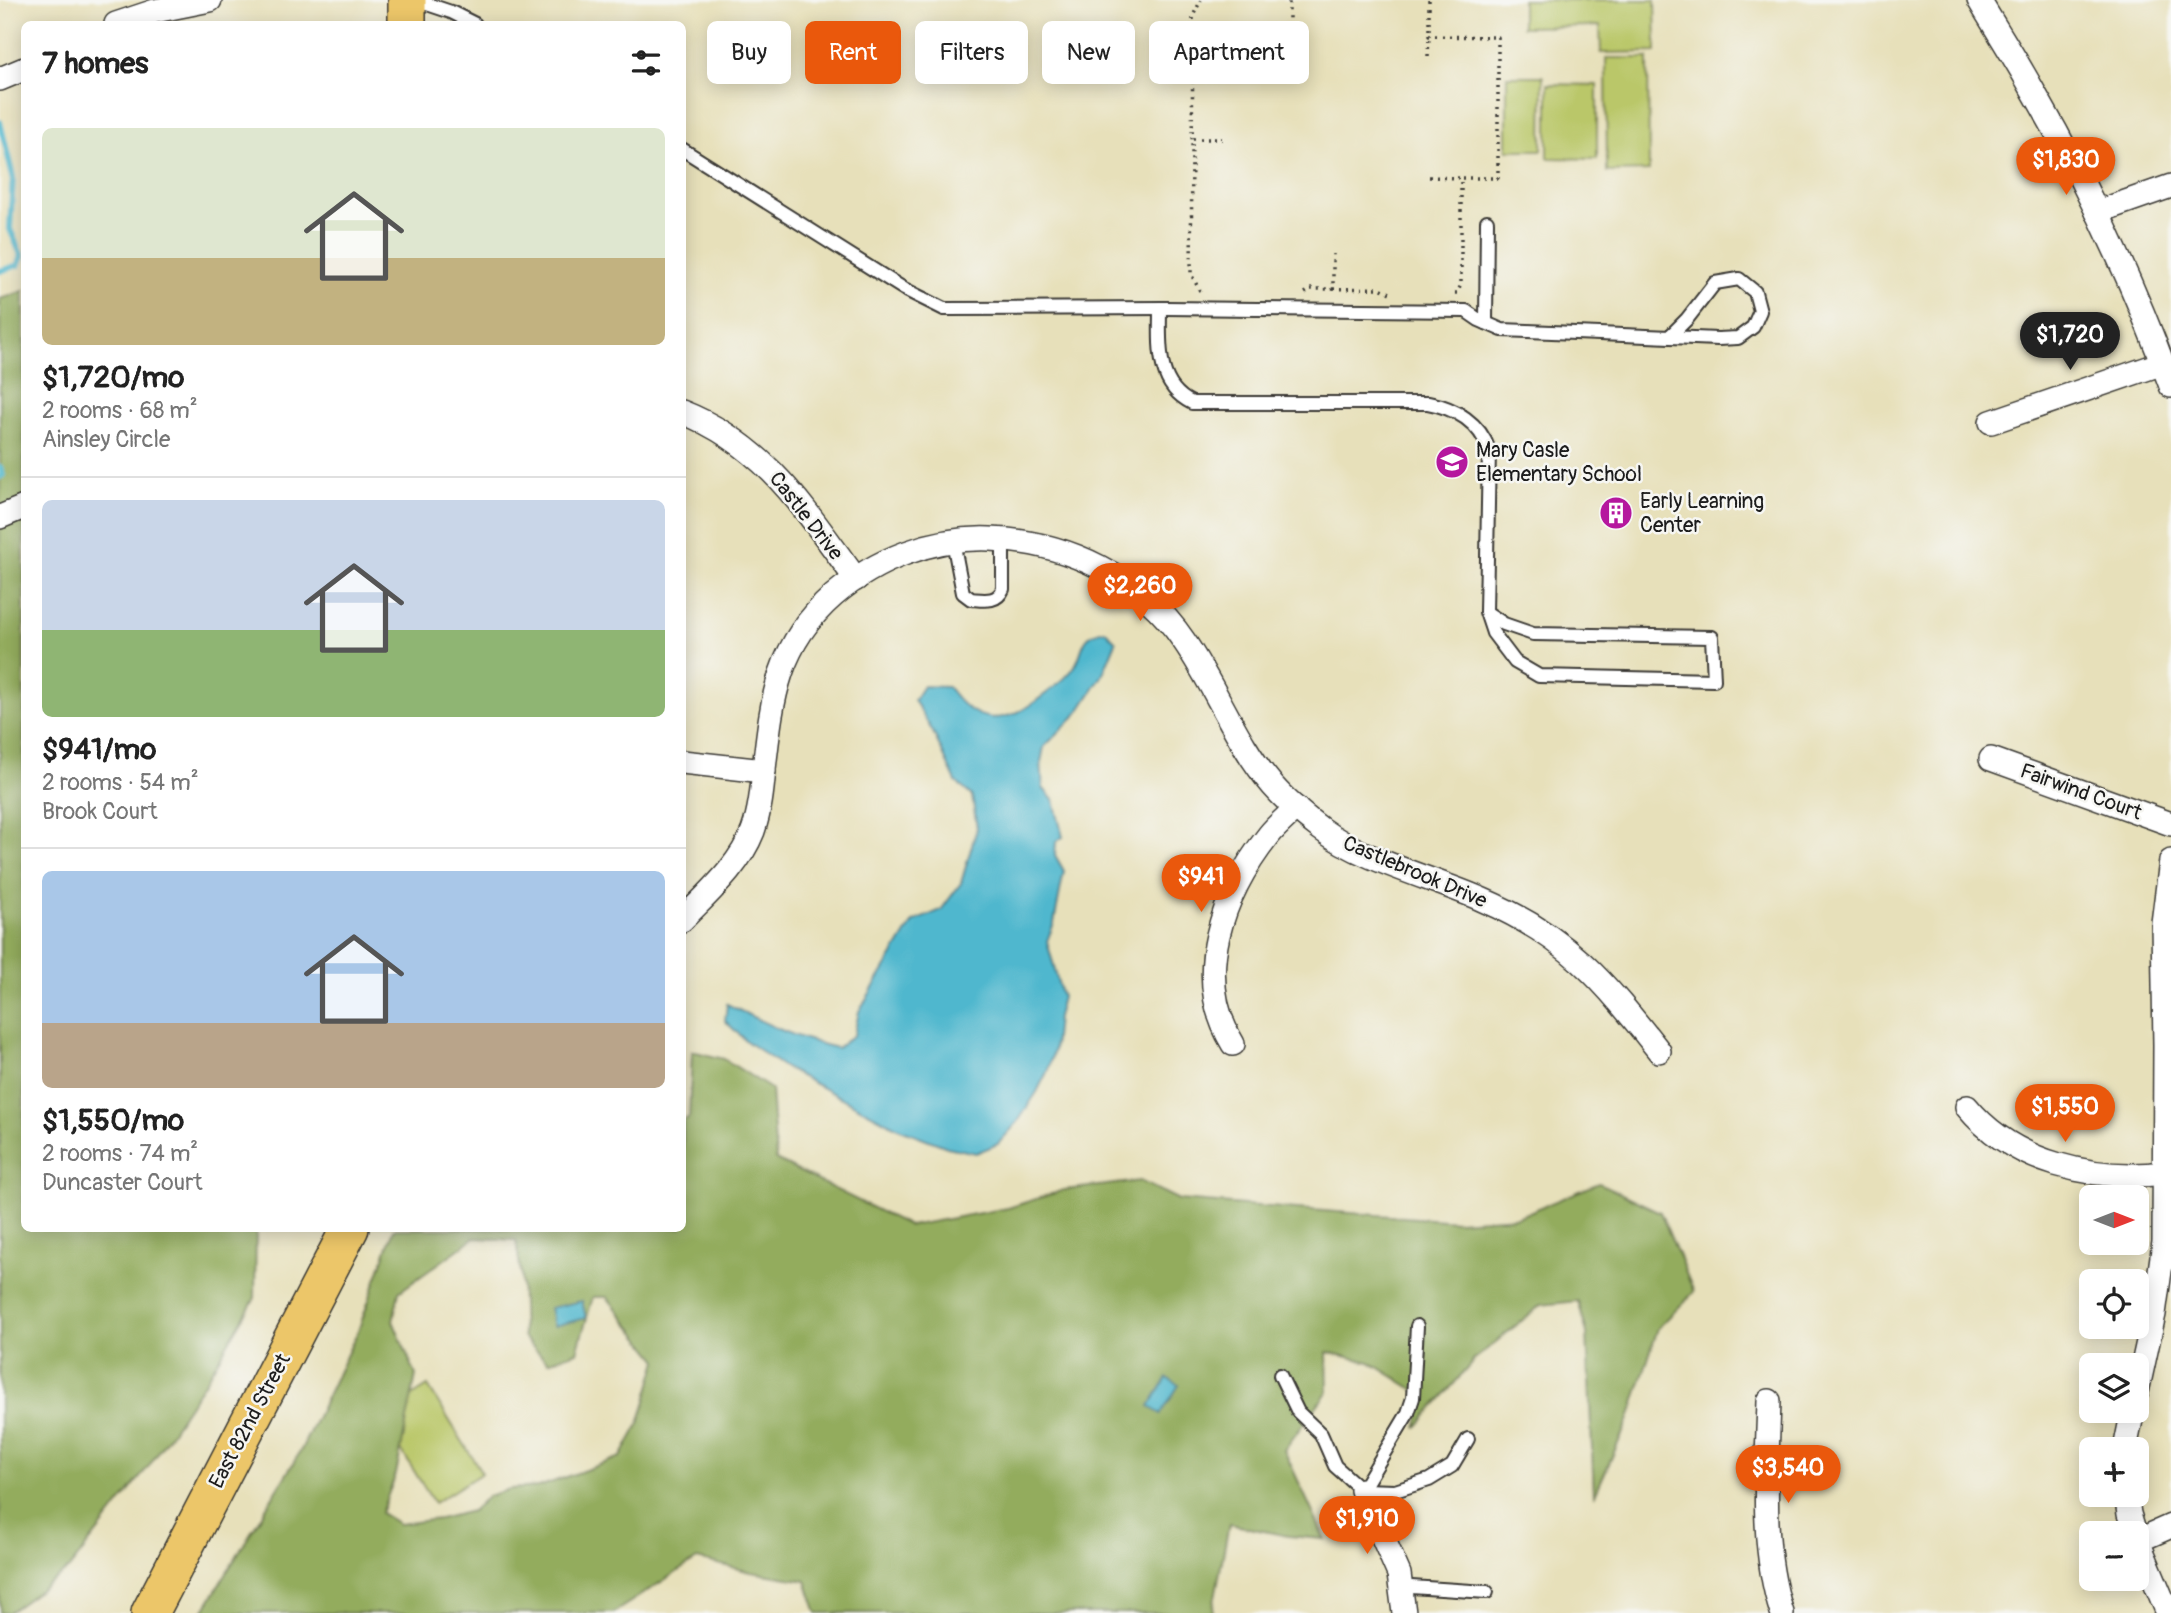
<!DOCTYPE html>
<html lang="en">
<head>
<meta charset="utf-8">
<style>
  :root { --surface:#fff; --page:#f6f6f6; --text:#222; --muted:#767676; --line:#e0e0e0; --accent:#ea580c }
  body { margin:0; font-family:Pangolin,sans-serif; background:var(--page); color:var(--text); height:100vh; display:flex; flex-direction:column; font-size:26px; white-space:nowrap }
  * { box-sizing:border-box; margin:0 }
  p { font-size:23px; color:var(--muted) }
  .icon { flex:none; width:38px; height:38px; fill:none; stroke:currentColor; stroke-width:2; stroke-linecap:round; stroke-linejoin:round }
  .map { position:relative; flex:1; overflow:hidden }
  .details { position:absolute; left:21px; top:21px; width:665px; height:1211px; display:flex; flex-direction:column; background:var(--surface); border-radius:10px; box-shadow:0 4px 18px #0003 }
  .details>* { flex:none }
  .guide { position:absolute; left:707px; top:21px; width:665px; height:63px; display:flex; gap:14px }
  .needle { width:46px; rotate:90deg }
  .fabs { position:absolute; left:2079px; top:1185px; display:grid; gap:14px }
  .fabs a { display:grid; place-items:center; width:70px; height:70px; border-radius:10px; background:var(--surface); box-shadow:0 4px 18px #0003; font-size:35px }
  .price { position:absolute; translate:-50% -60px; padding:0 16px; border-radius:24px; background:var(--accent); color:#fff; font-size:23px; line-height:46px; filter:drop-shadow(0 2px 4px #0008) }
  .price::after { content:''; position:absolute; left:50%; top:42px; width:21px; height:16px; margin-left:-10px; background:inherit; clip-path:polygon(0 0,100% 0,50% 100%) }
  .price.on { background:#222; color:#fff }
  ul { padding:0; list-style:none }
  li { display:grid; align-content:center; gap:14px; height:371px; padding:0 21px }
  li+li { border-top:2px solid var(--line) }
  li span { display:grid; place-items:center; height:217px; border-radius:10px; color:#555 }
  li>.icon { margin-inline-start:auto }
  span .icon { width:126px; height:126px; fill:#fffc; stroke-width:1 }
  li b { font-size:30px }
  h2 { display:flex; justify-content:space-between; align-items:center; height:84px; padding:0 21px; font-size:30px }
  .tag { padding:0 24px; border-radius:10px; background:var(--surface); box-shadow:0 4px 18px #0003; font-size:24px; line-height:63px }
  .tag.on { background:var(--accent); color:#fff }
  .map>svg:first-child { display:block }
  .green { fill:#bac769; stroke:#6b7242; stroke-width:2 }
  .forest { fill:#93ac5d; stroke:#58643c; stroke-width:2; fill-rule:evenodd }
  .water { fill:#50b7ce; stroke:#366a75; stroke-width:2 }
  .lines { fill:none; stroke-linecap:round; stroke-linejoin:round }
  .stream { stroke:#50b7ce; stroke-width:6 }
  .service-casing { stroke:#3a3934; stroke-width:16 }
  .minor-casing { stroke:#3a3934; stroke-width:26 }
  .primary-casing { stroke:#3a3934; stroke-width:40 }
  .path { stroke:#3a3934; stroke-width:3.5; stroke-dasharray:2 5; stroke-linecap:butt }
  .service { stroke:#fff; stroke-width:12 }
  .minor { stroke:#fff; stroke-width:23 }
  .primary { stroke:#ecc669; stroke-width:37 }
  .labels { text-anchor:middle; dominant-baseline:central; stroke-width:5; stroke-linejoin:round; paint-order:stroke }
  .poi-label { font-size:21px; fill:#1c1c1c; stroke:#f6f6f2; text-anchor:start }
  .street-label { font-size:21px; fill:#1c1c1c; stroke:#f6f6f2 }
</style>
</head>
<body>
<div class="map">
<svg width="2171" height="1613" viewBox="0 0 2171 1613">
  <rect width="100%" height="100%" fill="#f6f6f2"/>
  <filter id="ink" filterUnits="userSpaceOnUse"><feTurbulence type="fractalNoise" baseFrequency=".0143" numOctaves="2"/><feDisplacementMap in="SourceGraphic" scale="14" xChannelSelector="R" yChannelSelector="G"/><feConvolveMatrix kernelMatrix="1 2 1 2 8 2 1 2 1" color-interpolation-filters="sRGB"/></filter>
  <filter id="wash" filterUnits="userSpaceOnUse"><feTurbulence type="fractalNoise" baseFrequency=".00686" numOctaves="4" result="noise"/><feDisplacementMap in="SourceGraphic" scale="28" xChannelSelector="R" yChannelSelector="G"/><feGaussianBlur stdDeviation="1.57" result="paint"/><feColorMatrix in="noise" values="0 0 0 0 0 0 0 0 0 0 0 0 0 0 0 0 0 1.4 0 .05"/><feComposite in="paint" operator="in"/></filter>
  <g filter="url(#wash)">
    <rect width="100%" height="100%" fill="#e7e0ba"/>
    <g class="green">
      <polygon points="1522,0 1655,0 1656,52 1601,53 1600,26 1522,27"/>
      <polygon points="1606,58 1648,58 1649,171 1607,172"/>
      <polygon points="1507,76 1543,76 1542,150 1507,150"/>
      <polygon points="1548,84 1597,85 1597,159 1548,158"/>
      <polygon points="428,1386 482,1473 434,1503 380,1416"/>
    </g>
    <g class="forest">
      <polygon points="24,291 24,1228 256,1229 255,1298 206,1380 149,1466 69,1569 8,1613 0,1613 0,299"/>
      <path d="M 692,1051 L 724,1059 L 771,1089 L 776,1160 L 909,1226 L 1008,1208 L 1064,1190 L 1140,1181 L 1179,1200 L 1457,1221 L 1517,1217 L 1599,1183 L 1660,1212 L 1694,1292 L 1658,1328 L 1629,1419 L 1594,1497 L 1587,1333 L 1578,1301 L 1541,1305 L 1475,1359 L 1416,1428 L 1424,1396 L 1370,1362 L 1327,1352 L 1328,1391 L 1284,1450 L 1325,1539 L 1288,1536 L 1229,1524 L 1212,1613 L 817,1613 L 806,1581 L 751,1572 L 697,1559 L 613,1613 L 202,1613 L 300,1452 L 358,1331 L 394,1229 L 682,1228 L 683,1121 L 689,1117 ZM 474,1238 L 516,1240 L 521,1274 L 523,1337 L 548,1362 L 577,1352 L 593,1297 L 607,1297 L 658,1360 L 639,1424 L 621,1457 L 539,1487 L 510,1489 L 488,1496 L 472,1511 L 439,1519 L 399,1524 L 381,1513 L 396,1474 L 416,1375 L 393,1321 L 399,1292 Z"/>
    </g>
    <g class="water">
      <path d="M 1105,630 L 1116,642 L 1102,676 L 1078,713 L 1044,747 L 1041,762 L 1043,788 L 1054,801 L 1063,837 L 1056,842 L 1055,855 L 1064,871 L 1054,923 L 1047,941 L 1062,997 L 1057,1017 L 1054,1050 L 1047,1072 L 1037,1092 L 1017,1123 L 998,1144 L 976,1153 L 947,1147 L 898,1128 L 785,1068 L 746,1041 L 725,1021 L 727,1004 C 764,1023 796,1039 837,1048 L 854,1035 L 859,1011 L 913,922 L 941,910 L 961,883 L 977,828 L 972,796 L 956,782 L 933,732 L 914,700 L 923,686 L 948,687 C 975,726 1005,726 1040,698 C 1052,689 1064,681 1073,669 C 1086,651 1077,635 1105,630 Z"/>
      <polygon points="582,1301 586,1318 554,1326 550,1308"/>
      <polygon points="1167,1378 1179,1385 1161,1414 1149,1407"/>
    </g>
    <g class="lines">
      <g class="stream">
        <polyline points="0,122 13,177 10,229 22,257 18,265 0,271"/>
        <polyline points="0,467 3,475 0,477"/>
      </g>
    </g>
  </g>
  <g filter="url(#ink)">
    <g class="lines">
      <defs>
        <g id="service">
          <polyline points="415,0 451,12 475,24"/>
          <polyline points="682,149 904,289 944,309 1166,308 1466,311 1479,320 1502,330 1718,339 1738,338 1753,327 1760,311 1755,292 1739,279 1715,283 1687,319 1669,337"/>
          <path d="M 1160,308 C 1160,343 1155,385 1192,403 L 1428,403 C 1456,408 1480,423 1489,450 L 1486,612 L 1493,633 L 1515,662 L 1539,676 L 1714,680 L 1712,637 L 1533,634 L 1504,624 L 1486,612"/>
          <polyline points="1486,323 1487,221"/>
          <path d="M 953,541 L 963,593 L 971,599 C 984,600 997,603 1003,589 L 1003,539"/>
          <polyline points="1280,1375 1298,1412 1321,1434 1335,1466 1362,1490 1395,1491 1429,1480 1452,1466 1468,1439"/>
          <polyline points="1362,1490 1408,1413 1413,1398 1417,1326"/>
          <polyline points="1401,1589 1411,1587 1487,1592"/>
        </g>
        <g id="minor">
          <path d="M 1979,0 C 1996,29 2015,58 2031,87 C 2086,182 2133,282 2171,386"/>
          <polyline points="116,24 155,11 210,0"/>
          <polyline points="0,79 24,69"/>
          <polyline points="2097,212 2171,186"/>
          <path d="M 682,412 C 766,445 805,510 856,579"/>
          <polyline points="1991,422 2163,363"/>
          <polyline points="0,517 24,507"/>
          <polyline points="1991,759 2171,824"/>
          <polyline points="682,762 764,771"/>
          <path d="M 682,920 C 708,893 739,867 753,831 C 760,811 762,791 764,769 C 772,699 777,645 833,596 C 876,559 933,537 990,539 C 1065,541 1141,577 1184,641 C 1216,687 1236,743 1273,786 C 1287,802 1304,816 1321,829 C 1364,861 1433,878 1483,900 C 1567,936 1604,981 1659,1051"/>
          <path d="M 1233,1044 C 1191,975 1223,893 1269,835 C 1277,825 1287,817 1296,808"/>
          <path d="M 1967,1107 C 2014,1164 2094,1181 2165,1173"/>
          <polyline points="2137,1392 2154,1314 2164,1242 2165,1045 2163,923 2171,861"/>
          <path d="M 1769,1401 C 1767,1472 1760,1545 1782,1613"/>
          <polyline points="2125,1449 2133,1410"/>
          <polyline points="1362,1490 1399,1574 1404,1613"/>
          <polyline points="2126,1494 2129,1514 2135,1533"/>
          <polyline points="2137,1539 2168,1613"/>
          <polyline points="2137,1541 2171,1526"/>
        </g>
        <g id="primary">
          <polyline points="407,0 407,24"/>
          <polyline points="150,1613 350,1228"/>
        </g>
      </defs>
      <use href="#service" class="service-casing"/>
      <use href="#minor" class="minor-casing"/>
      <use href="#primary" class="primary-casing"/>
      <g class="path">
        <polyline points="1429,0 1429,36 1498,37 1498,178 1461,178 1461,285 1457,293 1453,293"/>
        <polyline points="1193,34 1193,16 1201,0"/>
        <polyline points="1289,34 1289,56"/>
        <polyline points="1428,56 1429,36"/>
        <polyline points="1193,73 1223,73"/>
        <polyline points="1193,139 1222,139"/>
        <polyline points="1429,177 1461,178"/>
        <polyline points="1333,289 1380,288 1390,293"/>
        <polyline points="1200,291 1191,274 1193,34 1289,34 1289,0"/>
        <polyline points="1305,293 1311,289 1333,289 1333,254"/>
      </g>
      <use href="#service" class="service"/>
      <use href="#minor" class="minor"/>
      <use href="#primary" class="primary"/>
    </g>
  </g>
  <defs>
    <symbol id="school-disc" viewBox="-11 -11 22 22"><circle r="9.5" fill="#b5179e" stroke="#f6f6f2"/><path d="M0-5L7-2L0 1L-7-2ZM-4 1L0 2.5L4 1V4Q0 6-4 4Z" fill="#fff"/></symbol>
    <symbol id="building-disc" viewBox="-11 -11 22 22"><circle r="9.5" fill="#b5179e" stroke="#f6f6f2"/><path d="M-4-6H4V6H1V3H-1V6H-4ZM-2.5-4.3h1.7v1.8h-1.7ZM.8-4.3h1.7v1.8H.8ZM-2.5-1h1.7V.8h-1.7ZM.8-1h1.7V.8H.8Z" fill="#fff"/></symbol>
  </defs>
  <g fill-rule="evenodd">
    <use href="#school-disc" x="1433" y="443" width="38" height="38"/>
    <use href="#building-disc" x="1597" y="494" width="38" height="38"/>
  </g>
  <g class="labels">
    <g class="poi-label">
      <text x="1476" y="450">Mary Casle<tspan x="1476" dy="24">Elementary School</tspan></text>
      <text x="1640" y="501">Early Learning<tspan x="1640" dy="24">Center</tspan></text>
    </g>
    <g class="street-label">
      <text transform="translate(806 516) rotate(52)">Castle Drive</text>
      <text transform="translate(2081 792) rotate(20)">Fairwind Court</text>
      <text transform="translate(1415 872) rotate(23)">Castlebrook Drive</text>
      <text transform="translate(250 1421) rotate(-62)">East 82nd Street</text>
    </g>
  </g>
</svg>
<div class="fabs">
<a><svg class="needle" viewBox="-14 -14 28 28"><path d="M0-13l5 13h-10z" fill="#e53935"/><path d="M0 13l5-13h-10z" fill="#767676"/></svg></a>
<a><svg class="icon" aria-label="locate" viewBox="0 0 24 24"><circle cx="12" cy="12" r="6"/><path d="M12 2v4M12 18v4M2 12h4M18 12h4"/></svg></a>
<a><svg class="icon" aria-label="layers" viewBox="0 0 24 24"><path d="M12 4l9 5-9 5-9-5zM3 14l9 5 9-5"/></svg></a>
<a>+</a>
<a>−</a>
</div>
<b class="price" style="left:2066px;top:197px">$1,830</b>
<b class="price on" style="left:2070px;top:372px">$1,720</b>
<b class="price" style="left:1140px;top:623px">$2,260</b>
<b class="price" style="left:1201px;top:914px">$941</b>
<b class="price" style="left:2065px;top:1144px">$1,550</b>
<b class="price" style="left:1788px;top:1505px">$3,540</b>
<b class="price" style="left:1367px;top:1556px">$1,910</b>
<div class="guide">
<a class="tag">Buy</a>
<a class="tag on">Rent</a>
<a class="tag">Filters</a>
<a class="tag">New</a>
<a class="tag">Apartment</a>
</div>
<section class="details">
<h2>7 homes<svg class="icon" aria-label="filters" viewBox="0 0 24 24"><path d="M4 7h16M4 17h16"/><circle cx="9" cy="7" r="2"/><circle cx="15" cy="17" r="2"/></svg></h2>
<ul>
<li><span style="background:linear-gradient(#dfe7d0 60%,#c2b280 0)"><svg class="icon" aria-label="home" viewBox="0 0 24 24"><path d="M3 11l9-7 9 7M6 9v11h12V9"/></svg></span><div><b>$1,720/mo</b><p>2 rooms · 68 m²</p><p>Ainsley Circle</p></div></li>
<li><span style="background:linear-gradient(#c9d6e8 60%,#8fb573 0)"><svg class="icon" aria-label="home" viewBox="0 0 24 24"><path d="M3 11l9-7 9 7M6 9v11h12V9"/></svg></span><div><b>$941/mo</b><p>2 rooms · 54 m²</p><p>Brook Court</p></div></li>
<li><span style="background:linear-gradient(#a9c7e8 70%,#b9a48a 0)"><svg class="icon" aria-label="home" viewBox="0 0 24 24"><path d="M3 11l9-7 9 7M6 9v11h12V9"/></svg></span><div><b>$1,550/mo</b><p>2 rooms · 74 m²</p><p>Duncaster Court</p></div></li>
</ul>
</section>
</div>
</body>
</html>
